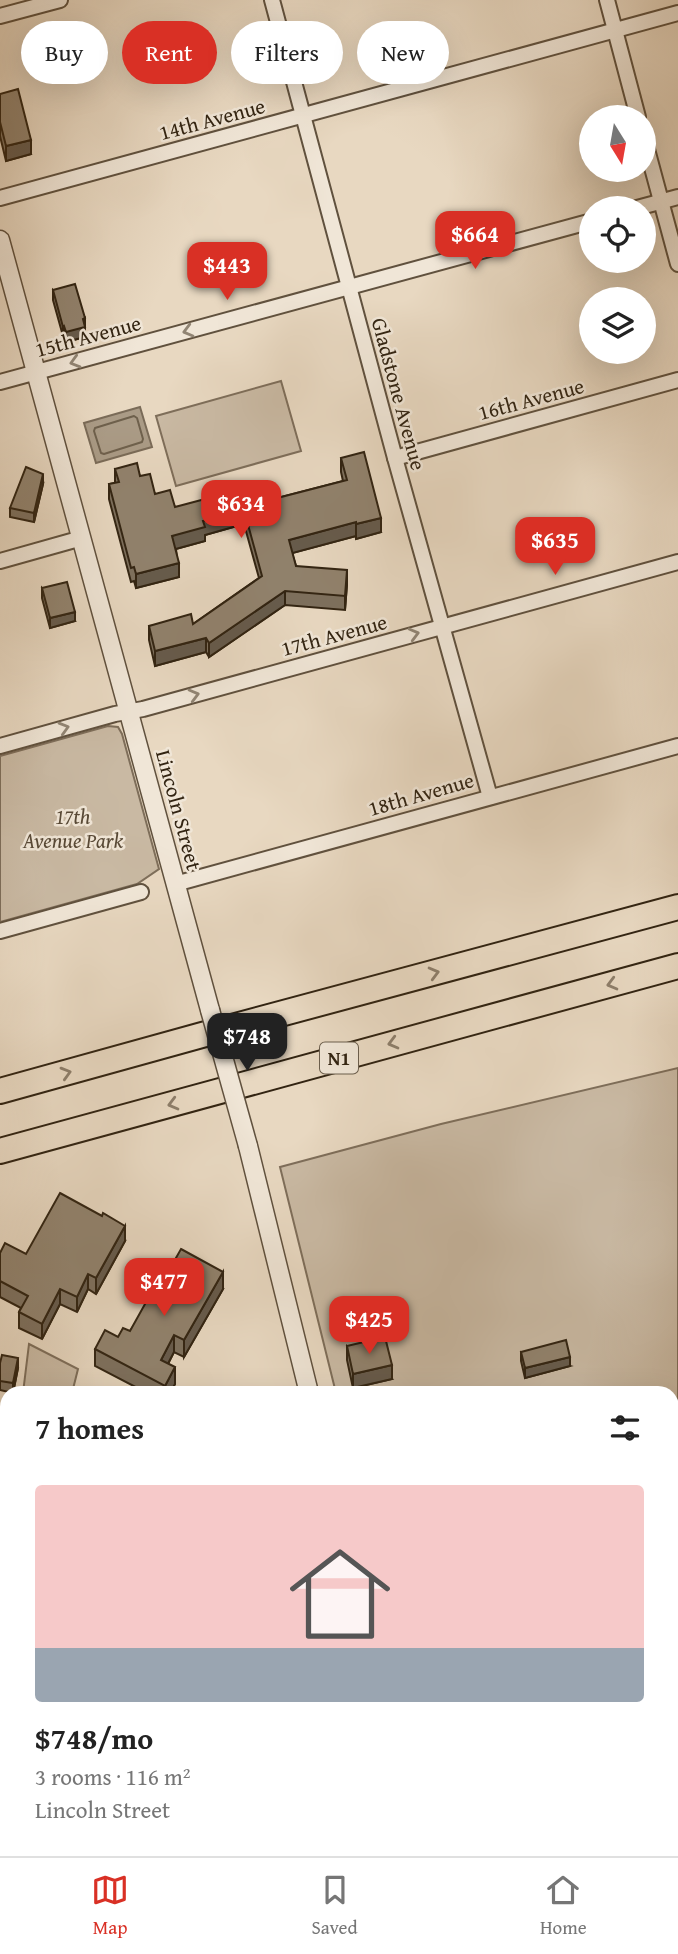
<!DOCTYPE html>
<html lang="en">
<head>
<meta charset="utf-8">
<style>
  :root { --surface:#fff; --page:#f6f6f6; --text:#222; --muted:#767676; --line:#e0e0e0; --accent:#d93025 }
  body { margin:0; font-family:"Gentium Book Plus",serif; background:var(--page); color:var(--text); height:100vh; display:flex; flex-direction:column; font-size:26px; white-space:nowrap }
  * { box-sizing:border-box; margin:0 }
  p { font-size:23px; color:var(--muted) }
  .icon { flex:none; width:38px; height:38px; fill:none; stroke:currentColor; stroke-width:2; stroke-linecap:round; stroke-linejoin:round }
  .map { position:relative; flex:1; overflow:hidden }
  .panel { position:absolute; left:0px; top:1386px; width:679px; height:471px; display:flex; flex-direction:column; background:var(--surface); border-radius:21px 21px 0 0; box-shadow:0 7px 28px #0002 }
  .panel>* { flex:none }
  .hud { position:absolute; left:21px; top:21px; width:637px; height:63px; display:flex; gap:14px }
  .needle { width:46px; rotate:169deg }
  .buttons { position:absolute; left:579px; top:105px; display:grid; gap:14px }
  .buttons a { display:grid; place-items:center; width:77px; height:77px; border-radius:50%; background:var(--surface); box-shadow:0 7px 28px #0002; font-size:35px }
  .price { position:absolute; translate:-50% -60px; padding:0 16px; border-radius:14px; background:var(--accent); color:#fff; font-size:23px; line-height:46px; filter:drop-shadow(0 2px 4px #0008) }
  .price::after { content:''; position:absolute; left:50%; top:42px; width:21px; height:16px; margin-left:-10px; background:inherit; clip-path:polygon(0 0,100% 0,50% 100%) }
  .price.selected { background:#222; color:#fff }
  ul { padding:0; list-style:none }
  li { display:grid; align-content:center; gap:14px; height:371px; padding:0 35px }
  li+li { border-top:2px solid var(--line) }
  li span { display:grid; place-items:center; height:217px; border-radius:7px; color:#555 }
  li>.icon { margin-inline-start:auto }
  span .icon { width:126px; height:126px; fill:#fffc; stroke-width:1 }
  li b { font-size:30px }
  h2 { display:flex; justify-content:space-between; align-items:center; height:84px; padding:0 35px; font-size:30px }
  .pill { padding:0 24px; border-radius:32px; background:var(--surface); box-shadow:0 7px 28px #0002; font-size:24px; line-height:63px }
  .pill.selected { background:var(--accent); color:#fff }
  .tab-bar { display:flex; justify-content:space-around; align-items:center; height:98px; border-top:2px solid var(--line); background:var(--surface); font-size:19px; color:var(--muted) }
  .tab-bar a { display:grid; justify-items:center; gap:4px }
  .tab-bar .selected { color:var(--accent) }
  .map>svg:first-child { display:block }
  .green { fill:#c9b9a3; stroke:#7e6e5a; stroke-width:2 }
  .water { fill:#aa9b86; stroke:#7a6b58; stroke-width:2 }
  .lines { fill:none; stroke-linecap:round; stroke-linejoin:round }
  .shore { stroke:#6e604c; stroke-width:2 }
  .minor-casing { stroke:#60513e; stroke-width:18 }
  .tertiary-casing { stroke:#60513e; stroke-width:21 }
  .motorway-casing { stroke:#322412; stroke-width:28 }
  .minor { stroke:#f0e6d7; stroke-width:14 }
  .tertiary { stroke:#f0e6d7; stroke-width:18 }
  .motorway { stroke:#e8d8c1; stroke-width:24 }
  .tertiary-bridge-casing { stroke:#60513e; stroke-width:21; stroke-linecap:butt }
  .tertiary-bridge { stroke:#f0e6d7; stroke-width:18 }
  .wall { fill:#7d705e; stroke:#322412; stroke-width:2 }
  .shaded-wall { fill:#665b4c; stroke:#322412; stroke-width:2 }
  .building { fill:#91826d; stroke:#322412; stroke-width:2 }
  .oneway { stroke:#918574 }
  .oneway2 { stroke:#8d7e6a }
  .labels { text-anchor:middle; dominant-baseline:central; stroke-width:5; stroke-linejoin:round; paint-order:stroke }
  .shield { fill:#f0e6d7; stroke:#6b5e4d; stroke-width:2 }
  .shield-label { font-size:19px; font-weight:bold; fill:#322412 }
  .street-label { font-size:21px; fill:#322412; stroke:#f0e6d7 }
  .park-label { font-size:21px; font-style:italic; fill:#584936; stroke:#f0e6d7 }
</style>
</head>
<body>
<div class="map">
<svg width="678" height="1856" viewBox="0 0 678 1856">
  <rect width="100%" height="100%" fill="#e8d8c1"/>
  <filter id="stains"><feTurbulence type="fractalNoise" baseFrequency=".00286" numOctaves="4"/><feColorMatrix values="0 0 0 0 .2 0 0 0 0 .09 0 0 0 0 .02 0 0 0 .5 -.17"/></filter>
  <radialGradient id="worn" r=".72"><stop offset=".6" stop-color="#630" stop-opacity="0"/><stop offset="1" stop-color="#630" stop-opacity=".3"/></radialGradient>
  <g class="green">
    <polygon points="281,381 301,451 176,486 156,416"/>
    <polygon points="108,726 118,727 122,734 159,869 137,884 0,922 0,756"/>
    <polygon points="678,1068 678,1522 672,1523 672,1393 336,1393 280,1167 441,1124"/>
    <polygon points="29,1344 78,1369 72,1393 23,1393"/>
    <polygon points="0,1440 7,1442 7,1480 0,1498"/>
    <polygon points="0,1764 7,1768 7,1850 80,1850 78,1856 0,1856"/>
  </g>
  <polygon class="water" points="140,407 152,447 96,463 84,423"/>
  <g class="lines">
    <polygon class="shore" points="134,416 137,418 143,439 142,442 104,454 101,453 94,431 95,428"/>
    <defs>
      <g id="minor">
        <polyline points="272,0 395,458 490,797"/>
        <polyline points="607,0 638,117"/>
        <polyline points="0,16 60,0"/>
        <polyline points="644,138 678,264"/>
        <polyline points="0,198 678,13"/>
        <polyline points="637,208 678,197"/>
        <polyline points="0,382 592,221"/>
        <polyline points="395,458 678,380"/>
        <polyline points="0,561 82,538"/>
        <polyline points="0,746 115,714 143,709 678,562"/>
        <polyline points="175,884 678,746"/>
        <polyline points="0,931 141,892"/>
        <polyline points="672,1559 678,1559"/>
        <polyline points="0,1752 7,1756"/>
        <polyline points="672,1755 678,1755"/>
        <polyline points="93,1850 94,1856"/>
        <polyline points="623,1850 624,1856"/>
        <polyline points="205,1856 243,1850"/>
      </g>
      <g id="tertiary">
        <polyline points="0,240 210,1010"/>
        <polyline points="248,1146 309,1393"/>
        <polyline points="672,1537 678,1537"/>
        <polyline points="424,1850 425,1856"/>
      </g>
      <g id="motorway">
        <polyline points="0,1091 202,1035 678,907"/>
        <polyline points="0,1151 678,966"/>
      </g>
    </defs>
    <use href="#minor" class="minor-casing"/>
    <use href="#tertiary" class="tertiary-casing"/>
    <use href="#motorway" class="motorway-casing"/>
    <use href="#minor" class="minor"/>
    <use href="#tertiary" class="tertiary"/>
    <use href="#motorway" class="motorway"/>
    <defs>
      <polyline id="tertiary-bridge" points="210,1010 248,1146"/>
    </defs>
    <use href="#tertiary-bridge" class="tertiary-bridge-casing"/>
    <use href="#tertiary-bridge" class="tertiary-bridge"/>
  </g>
  <g class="wall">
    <polygon points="0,94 31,154 6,161 0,136"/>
    <polygon points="53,290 85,318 85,337 66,342 64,336 63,336 53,300"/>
    <polygon points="341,458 381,532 356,539 356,536 292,553 296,566 347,584 345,610 285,605 209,657 206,652 155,666 149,640 149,626 193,624 259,578 244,524 205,535 205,541 176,549 179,577 136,588 134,581 131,582 109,499 109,484 115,483 115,469 140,476 155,494 175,507 258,503 343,481 341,472"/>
    <polygon points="43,484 34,522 10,517 10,508"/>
    <polygon points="42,588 75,621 50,628 42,598"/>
    <polygon points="125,1241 96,1294 88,1289 77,1312 60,1304 42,1339 19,1328 19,1312 21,1308 0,1297 0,1253 26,1254"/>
    <polygon points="159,1288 223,1289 184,1357 174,1352 168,1364 175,1384 170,1393 147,1393 95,1366 95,1349 130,1331"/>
    <polygon points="347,1346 392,1379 353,1388 347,1360"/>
    <polygon points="521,1352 570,1366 525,1378 521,1361"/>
    <polygon points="0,1363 18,1368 13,1393 0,1390"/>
  </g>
  <g class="shaded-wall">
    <polygon points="31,140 31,154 6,161 6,146"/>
    <polygon points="85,318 85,337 66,342 66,332"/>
    <polygon points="64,326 64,336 63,336 63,327"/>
    <polygon points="43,474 43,484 34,522 34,513"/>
    <polygon points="244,510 244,524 205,535 205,541 172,550 172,536 203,521"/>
    <polygon points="381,518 381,532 356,539 356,524"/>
    <polygon points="356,522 356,536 289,554 289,540"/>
    <polygon points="179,563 179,577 136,588 136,574"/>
    <polygon points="347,570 347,584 345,610 345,596"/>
    <polygon points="285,591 285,605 209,657 209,643"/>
    <polygon points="75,612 75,621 50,628 50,618"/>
    <polygon points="206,638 206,652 155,666 155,651"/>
    <polygon points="125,1226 125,1241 96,1294 96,1278"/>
    <polygon points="223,1272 223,1289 184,1357 184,1340"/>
    <polygon points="88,1274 88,1289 77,1312 77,1297"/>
    <polygon points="60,1289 60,1304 42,1339 42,1324"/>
    <polygon points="174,1335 174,1352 161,1377 161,1360"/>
    <polygon points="570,1357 570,1366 525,1378 525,1368"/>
    <polygon points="18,1358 18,1368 13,1393 13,1383"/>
    <polygon points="392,1365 392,1379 353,1388 353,1374"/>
    <polygon points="175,1367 175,1384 170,1393 165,1393 165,1386"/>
  </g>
  <g class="building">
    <polygon points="18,89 31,140 6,146 0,122 0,94"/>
    <polygon points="75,284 85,318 83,319 85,327 66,332 64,326 63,327 53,290"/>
    <polygon points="364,452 381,518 356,524 356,522 289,540 296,566 347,570 345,596 285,591 209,643 206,638 155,651 149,626 191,614 193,624 262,576 244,510 203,521 205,527 172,536 179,563 136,574 134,567 131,568 109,484 119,482 115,469 137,463 140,476 150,474 155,494 170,490 175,507 254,486 258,503 347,480 341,458"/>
    <polygon points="26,467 43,474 34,513 10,508"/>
    <polygon points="67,582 75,612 50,618 42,588"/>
    <polygon points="60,1193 102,1216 103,1213 125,1226 96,1278 88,1274 77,1297 60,1289 42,1324 19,1312 28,1296 0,1281 0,1253 5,1243 26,1254"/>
    <polygon points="181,1249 223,1272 184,1340 174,1335 161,1360 175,1367 165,1386 95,1349 105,1330 118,1337 123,1328 130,1331 155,1286 159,1288"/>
    <polygon points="385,1337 392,1365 353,1374 347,1346"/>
    <polygon points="566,1340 570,1357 525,1368 521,1352"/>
    <polygon points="2,1355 18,1358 13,1383 0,1381 0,1363"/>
  </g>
  <defs><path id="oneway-chevron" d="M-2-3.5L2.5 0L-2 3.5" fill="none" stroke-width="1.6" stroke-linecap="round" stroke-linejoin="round" transform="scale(1.75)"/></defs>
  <g class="oneway">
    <use href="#oneway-chevron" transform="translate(188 331) rotate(165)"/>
    <use href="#oneway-chevron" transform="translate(75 362) rotate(164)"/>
    <use href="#oneway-chevron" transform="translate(414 634) rotate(-15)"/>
    <use href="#oneway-chevron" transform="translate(194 695) rotate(-15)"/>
    <use href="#oneway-chevron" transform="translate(64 728) rotate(-16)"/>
  </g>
  <g class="oneway2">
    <use href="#oneway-chevron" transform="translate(434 973) rotate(-15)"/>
    <use href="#oneway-chevron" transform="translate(612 984) rotate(165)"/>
    <use href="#oneway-chevron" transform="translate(393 1043) rotate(165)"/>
    <use href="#oneway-chevron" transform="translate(66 1073) rotate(-16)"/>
    <use href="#oneway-chevron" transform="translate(173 1104) rotate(165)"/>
  </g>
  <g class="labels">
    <rect class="shield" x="320" y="1042.5" width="38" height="31" rx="5"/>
    <g class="shield-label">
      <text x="339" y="1058">N1</text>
    </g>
    <g class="street-label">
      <text transform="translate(212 119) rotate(-15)">14th Avenue</text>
      <text transform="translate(88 336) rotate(-15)">15th Avenue</text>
      <text transform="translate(399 394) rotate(75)">Gladstone Avenue</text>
      <text transform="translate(531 399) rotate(-15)">16th Avenue</text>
      <text transform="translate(334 635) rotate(-15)">17th Avenue</text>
      <text transform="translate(421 794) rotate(-16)">18th Avenue</text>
      <text transform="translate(179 810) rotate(75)">Lincoln Street</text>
    </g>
    <g class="park-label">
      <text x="73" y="816">17th<tspan x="73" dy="24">Avenue Park</tspan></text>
    </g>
  </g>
  <rect width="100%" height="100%" filter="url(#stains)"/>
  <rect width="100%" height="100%" fill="url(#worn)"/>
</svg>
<div class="buttons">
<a><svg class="needle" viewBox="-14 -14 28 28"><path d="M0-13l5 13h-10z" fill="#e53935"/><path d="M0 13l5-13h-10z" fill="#767676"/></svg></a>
<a><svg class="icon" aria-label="locate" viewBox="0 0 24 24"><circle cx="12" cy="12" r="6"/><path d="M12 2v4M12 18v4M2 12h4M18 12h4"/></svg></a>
<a><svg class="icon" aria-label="layers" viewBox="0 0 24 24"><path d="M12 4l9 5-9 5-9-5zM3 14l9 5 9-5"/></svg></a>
</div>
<b class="price" style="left:475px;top:271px">$664</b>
<b class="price" style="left:227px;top:302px">$443</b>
<b class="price" style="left:241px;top:540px">$634</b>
<b class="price" style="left:555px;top:577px">$635</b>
<b class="price selected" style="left:247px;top:1073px">$748</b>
<b class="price" style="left:164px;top:1318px">$477</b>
<b class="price" style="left:369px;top:1356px">$425</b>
<div class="hud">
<a class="pill">Buy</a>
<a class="pill selected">Rent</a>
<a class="pill">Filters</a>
<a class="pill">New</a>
</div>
<section class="panel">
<h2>7 homes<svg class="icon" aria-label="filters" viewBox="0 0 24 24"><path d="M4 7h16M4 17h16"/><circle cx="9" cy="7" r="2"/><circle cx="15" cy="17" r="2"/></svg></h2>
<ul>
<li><span style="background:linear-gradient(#f6c9c9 75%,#9aa5b1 0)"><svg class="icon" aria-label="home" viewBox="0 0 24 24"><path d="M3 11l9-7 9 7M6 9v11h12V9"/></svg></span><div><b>$748/mo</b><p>3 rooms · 116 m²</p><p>Lincoln Street</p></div></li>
</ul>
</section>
</div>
<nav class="tab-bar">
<a class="selected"><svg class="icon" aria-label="map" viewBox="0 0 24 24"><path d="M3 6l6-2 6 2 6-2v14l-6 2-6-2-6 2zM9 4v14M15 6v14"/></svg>Map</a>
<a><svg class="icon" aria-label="saved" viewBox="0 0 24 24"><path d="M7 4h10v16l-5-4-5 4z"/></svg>Saved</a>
<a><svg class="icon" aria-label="home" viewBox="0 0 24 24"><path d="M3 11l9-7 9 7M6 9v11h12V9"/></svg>Home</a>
</nav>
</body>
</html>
